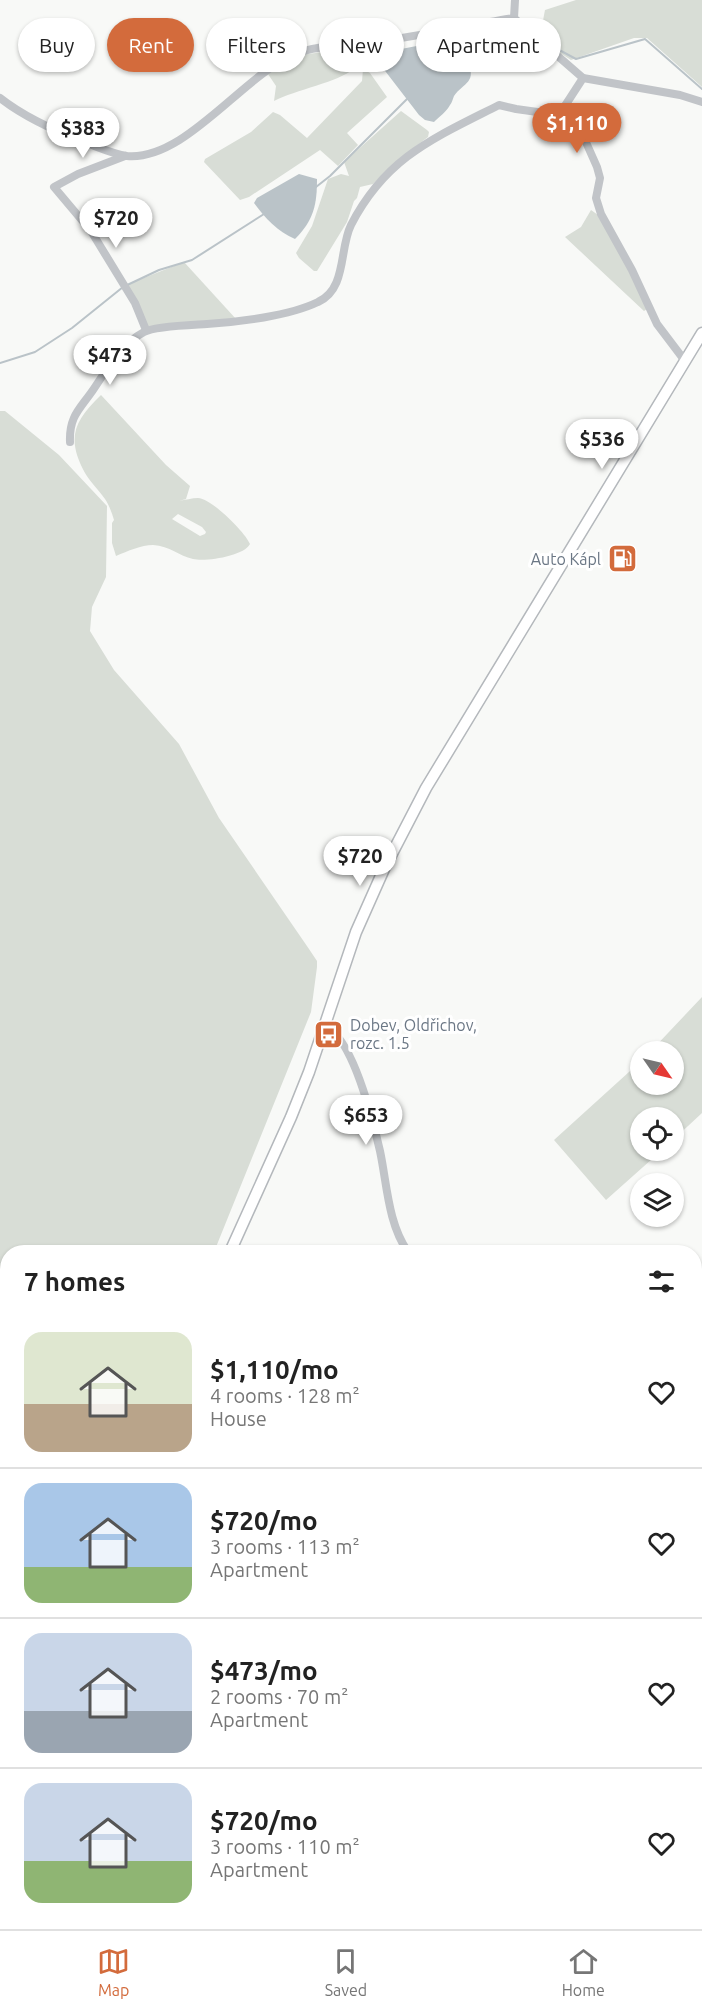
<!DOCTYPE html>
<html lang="en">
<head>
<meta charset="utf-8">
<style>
  :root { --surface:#fff; --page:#f6f6f6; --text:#222; --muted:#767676; --line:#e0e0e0; --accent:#d36b3c }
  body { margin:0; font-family:Ubuntu,sans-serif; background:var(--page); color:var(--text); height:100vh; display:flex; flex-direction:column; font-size:22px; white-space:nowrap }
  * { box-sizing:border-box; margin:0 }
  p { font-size:20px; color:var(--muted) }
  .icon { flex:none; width:33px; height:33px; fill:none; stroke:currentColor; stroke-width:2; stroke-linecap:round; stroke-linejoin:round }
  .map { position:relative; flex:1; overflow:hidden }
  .panel { position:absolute; left:0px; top:1245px; width:702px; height:684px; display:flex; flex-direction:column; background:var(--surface); border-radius:24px 24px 0 0; box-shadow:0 2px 4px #0004 }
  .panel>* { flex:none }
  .top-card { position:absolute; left:18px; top:18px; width:666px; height:54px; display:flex; gap:12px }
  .needle { width:39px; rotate:124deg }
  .controls { position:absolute; left:630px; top:1041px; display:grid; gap:12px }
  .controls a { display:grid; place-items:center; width:54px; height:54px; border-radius:50%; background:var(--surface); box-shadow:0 2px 4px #0004; font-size:30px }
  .price { position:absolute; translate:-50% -51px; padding:0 14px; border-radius:21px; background:#fff; color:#222; font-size:20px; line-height:39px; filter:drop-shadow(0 2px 3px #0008) }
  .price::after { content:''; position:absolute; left:50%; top:36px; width:18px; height:14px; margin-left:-9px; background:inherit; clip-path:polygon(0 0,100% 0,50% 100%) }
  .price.on { background:var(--accent); color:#fff }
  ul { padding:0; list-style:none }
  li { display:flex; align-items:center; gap:18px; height:150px; padding:0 24px }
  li+li { border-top:2px solid var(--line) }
  li span { display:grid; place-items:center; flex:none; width:168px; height:120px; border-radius:18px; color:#555 }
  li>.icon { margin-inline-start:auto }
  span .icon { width:72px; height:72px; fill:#fffc; stroke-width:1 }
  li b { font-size:26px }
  h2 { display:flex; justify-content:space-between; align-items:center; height:72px; padding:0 24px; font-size:26px }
  .tag { padding:0 21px; border-radius:27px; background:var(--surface); box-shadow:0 2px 4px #0004; font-size:21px; line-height:54px }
  .tag.on { background:var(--accent); color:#fff }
  .dock { display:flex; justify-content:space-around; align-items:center; height:84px; border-top:2px solid var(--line); background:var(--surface); font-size:16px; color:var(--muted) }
  .dock a { display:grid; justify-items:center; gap:3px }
  .dock .on { color:var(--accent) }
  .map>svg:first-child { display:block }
  .green { fill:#d8ddd6; fill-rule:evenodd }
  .water { fill:#bac3c8 }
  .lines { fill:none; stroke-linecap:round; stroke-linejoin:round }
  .stream { stroke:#bac3c8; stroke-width:2 }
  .major-casing { stroke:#b4b8bc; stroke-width:13 }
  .minor { stroke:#c1c4c8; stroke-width:8 }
  .major { stroke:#fff; stroke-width:10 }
  .labels { text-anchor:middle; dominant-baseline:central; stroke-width:6; stroke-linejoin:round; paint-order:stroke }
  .poi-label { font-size:16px; fill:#6b7785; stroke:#fff; text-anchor:end }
</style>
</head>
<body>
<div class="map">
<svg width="702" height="1929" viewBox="0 0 702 1929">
  <rect width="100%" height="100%" fill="#f8f9f7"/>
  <g class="green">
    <path d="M 576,0 L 702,0 L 702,87 L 647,38 L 634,38 L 571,60 C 543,42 538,44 545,10 Z"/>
    <path d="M 344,49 L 357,54 L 360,57 C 359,61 356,66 353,69 C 339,82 295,90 274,101 L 276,86 L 268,74 L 301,55 Z"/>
    <polygon points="363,69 370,73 387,97 347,133 358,145 338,166 320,150 249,197 240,200 204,162 205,159 251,132 273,112 280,115 307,138 362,81"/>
    <polygon points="401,111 427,130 429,132 428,137 399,159 373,184 360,187 357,198 354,201 347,222 317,271 314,271 299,258 296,253 312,226 328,179 341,174 349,176 344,162"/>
    <polygon points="591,210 598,215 630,270 647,309 644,311 565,237 581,227"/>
    <polygon points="184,262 236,319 147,327 126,285"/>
    <path d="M 101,395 L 166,465 L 190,486 L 186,499 L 179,501 C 185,500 192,498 198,498 C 211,498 245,532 250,544 C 244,556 206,562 193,559 C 179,556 170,546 153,545 C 141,545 128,551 116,556 L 112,543 L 112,523 L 114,520 C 112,513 109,505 105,499 C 99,490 90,482 85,473 C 66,438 74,421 101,395 ZM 178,514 L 202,527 L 206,532 L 205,534 L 200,536 L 172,519 Z"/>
    <polygon points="0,411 5,411 59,455 107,506 106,577 92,607 90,631 114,670 179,744 219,818 309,949 317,961 317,967 311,1012 214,1252 8,1252 8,1493 0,1514"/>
    <polygon points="702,997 702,1113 674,1139 674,1118 640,1118 640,1150 661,1151 606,1200 554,1140 640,1062 640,1084 674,1084 674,1052 651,1051"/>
    <polygon points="702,1389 702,1470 695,1480 695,1399"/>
    <polygon points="5,1553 8,1554 8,1815 0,1822 0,1565"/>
    <polygon points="591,1922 618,1922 619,1929 591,1929"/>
  </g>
  <g class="water">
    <path d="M 442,41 C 459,42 452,56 466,60 C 479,82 463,83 454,96 C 453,98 452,103 450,105 C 447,111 439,117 434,122 L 425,120 L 419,115 L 379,63 C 378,57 381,55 386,52 Z"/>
    <path d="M 299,174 L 317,179 C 317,204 314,220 295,239 C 278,232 265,218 254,203 L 257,198 Z"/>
    <polygon points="702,1486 702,1514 695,1506 695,1497"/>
    <polygon points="696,1537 702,1537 702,1607 695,1610"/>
  </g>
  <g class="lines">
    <g class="stream">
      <polyline points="550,45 576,59 645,39 702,89"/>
      <polyline points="463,61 539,43"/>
      <polyline points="316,187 330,176 407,99"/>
      <polyline points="0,363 35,352 72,328 123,287 159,270 192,260 264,214"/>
      <polyline points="652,1922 654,1929"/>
    </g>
    <defs>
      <g id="major">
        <polyline points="230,1252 291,1117 309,1072 356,932 384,869 426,788 702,333"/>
        <polyline points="19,1922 20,1929"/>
      </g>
    </defs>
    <use href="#major" class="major-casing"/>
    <g class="minor">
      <polyline points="515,0 514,18 583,78"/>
      <path d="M 0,98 C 24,117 55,131 84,142 C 98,147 113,154 127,156 C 185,161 242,76 295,54 C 319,44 345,47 371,43 C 419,36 466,26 514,18"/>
      <polyline points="125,156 78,174 54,187 91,231 135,303 146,330"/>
      <polyline points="685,361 657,324 632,270 601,214 596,198 600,178 597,167 585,140 559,115 583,78 680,95 702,102"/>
      <path d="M 70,442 C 69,416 80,409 93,390 C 108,368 120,345 144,332 C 155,326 192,325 207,324 C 239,322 289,316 318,302 C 347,289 339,249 351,225 C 386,157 434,138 499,105 L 516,109 L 559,115"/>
      <path d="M 325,1026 C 353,1038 373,1121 380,1151 C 387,1184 388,1224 408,1252"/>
      <polyline points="694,1520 702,1523"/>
      <polyline points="694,1621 702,1618"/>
      <polyline points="300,1929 308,1922"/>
    </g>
    <use href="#major" class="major"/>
  </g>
  <defs>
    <symbol id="fuel-square" viewBox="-11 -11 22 22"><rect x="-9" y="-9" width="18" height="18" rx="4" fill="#d36b3c" stroke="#fff"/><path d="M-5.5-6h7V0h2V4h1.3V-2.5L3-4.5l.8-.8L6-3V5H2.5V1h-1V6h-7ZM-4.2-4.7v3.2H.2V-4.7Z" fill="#fff"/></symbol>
    <symbol id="bus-square" viewBox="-11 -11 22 22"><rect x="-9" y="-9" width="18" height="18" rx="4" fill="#d36b3c" stroke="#fff"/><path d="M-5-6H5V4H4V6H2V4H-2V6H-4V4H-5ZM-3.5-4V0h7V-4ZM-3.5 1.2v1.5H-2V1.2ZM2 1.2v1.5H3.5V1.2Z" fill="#fff"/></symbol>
  </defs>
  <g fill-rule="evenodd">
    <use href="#fuel-square" x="606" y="542" width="33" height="33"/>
    <use href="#bus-square" x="312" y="1018" width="33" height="33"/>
  </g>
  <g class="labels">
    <g class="poi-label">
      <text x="601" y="559">Auto Kápl</text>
      <text x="350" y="1025" text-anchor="start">Dobev, Oldřichov,<tspan x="350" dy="18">rozc. 1.5</tspan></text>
    </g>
  </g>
</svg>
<div class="controls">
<a><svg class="needle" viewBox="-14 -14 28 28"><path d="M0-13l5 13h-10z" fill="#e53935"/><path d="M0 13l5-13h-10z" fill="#767676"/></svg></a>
<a><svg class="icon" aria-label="locate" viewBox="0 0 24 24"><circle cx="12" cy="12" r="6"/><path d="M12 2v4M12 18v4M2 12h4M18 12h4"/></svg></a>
<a><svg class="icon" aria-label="layers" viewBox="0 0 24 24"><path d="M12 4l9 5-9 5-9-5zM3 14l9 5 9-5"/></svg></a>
</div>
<b class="price on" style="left:577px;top:154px">$1,110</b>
<b class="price" style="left:83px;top:159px">$383</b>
<b class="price" style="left:116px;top:249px">$720</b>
<b class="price" style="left:110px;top:386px">$473</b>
<b class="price" style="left:602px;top:470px">$536</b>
<b class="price" style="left:360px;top:887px">$720</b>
<b class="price" style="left:366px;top:1146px">$653</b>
<div class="top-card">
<a class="tag">Buy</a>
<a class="tag on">Rent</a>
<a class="tag">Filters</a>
<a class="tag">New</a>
<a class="tag">Apartment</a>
</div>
<section class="panel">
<h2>7 homes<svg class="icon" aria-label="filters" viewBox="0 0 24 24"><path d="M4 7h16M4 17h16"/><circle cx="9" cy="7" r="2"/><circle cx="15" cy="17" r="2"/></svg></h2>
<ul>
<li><span style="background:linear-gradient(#dfe7d0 60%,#b9a48a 0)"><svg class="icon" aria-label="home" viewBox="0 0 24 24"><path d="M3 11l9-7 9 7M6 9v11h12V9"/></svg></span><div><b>$1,110/mo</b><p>4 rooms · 128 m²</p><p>House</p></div><svg class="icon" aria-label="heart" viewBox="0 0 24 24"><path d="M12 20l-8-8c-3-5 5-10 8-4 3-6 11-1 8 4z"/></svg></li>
<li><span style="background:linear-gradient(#a9c7e8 70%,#8fb573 0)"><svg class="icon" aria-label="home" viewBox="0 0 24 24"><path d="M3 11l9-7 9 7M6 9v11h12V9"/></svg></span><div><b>$720/mo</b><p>3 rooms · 113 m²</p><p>Apartment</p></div><svg class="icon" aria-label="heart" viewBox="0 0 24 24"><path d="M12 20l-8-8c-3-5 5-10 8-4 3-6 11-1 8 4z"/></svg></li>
<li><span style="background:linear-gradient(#c9d6e8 65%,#9aa5b1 0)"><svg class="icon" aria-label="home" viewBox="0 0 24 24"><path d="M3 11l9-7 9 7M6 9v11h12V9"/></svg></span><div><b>$473/mo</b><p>2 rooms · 70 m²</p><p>Apartment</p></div><svg class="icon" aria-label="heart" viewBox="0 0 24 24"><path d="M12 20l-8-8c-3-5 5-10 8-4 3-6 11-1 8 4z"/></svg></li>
<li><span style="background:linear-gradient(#c9d6e8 65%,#8fb573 0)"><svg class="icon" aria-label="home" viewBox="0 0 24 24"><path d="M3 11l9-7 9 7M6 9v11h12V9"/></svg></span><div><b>$720/mo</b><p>3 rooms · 110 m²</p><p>Apartment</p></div><svg class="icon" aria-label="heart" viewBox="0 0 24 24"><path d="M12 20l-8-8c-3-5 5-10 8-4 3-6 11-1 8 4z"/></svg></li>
</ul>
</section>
</div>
<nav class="dock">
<a class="on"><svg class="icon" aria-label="map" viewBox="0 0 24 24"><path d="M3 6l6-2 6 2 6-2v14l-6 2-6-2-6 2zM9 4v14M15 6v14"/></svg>Map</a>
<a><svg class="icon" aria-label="saved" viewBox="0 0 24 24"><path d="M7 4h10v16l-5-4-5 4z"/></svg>Saved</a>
<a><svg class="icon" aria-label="home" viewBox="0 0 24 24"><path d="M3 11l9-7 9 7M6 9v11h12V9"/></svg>Home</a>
</nav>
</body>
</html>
